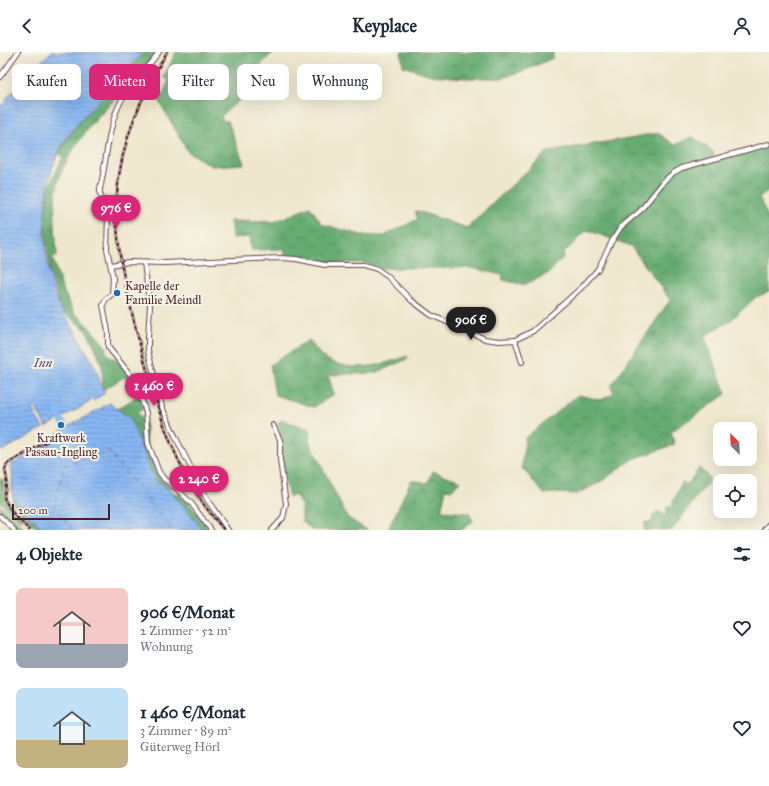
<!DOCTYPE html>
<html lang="de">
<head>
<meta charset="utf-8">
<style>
  :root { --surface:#fff; --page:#f6f6f7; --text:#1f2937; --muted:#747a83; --accent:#db2777 }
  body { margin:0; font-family:"IM FELL Great Primer",serif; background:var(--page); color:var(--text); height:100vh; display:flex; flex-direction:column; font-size:15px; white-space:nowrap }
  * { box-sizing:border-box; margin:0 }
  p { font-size:13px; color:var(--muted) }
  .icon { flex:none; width:22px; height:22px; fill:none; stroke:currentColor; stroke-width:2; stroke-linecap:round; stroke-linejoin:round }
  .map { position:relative; height:478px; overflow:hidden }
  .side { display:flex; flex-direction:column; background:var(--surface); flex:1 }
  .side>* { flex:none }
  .guide { position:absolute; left:12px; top:12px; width:400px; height:36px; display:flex; gap:8px }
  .needle { width:26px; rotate:336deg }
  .controls { position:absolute; left:713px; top:370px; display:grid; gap:8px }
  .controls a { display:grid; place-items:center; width:44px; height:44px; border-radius:8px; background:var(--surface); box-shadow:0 4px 16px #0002; font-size:20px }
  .scale { position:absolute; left:12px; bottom:10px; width:98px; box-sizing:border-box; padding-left:4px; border:2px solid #4a1f2b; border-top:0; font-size:11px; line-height:14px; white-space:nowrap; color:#4a1f2b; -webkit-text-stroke:3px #f7f3e8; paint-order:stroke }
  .price { position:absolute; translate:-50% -34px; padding:0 9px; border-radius:14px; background:var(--accent); color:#fff; font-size:13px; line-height:26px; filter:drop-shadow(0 1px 2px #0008) }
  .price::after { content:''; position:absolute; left:50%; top:24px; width:12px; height:9px; margin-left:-6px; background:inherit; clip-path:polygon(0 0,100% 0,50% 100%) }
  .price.on { background:#222; color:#fff }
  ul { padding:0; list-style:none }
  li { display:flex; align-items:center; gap:12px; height:100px; padding:0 16px }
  li span { display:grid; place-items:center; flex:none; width:112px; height:80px; border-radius:8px; color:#555 }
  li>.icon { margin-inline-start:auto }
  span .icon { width:48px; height:48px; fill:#fffc; stroke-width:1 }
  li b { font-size:17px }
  h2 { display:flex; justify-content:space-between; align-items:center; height:48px; padding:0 16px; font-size:17px }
  .tag { padding:0 14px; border-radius:8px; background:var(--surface); box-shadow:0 4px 16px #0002; font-size:14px; line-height:36px }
  .tag.on { background:var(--accent); color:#fff }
  header { display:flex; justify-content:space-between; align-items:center; height:52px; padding:0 16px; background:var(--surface); font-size:18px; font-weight:800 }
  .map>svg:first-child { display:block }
  .forest { fill:url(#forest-crowns); stroke:#58654e }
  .water { fill:url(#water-rules); stroke:#696c90 }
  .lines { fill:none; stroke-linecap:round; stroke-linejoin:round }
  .river { stroke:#88b8f4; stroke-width:6 }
  .ferry { stroke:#5d4d67; stroke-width:1; stroke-dasharray:5 4; stroke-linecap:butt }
  .minor-casing { stroke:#633d43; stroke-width:6 }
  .minor { stroke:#fff; stroke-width:4 }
  .rail-casing { stroke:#4a1f2b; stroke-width:2.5 }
  .rail { stroke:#f7f3e8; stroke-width:1; stroke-dasharray:3; stroke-linecap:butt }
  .poi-dot { fill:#1f6fb2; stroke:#f7f3e8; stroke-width:1.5 }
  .labels { text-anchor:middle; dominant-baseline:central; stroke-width:4; stroke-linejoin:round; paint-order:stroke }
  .poi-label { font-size:12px; fill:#4a1f2b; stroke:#f7f3e8; text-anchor:start }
  .water-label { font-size:13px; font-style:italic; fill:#5d4d67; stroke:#f7f3e8 }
</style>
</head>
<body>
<header><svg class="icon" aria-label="back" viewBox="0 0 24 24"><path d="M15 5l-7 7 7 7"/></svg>Keyplace<svg class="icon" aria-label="person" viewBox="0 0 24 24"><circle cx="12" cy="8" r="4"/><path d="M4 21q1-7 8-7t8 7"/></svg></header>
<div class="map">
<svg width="769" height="478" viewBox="0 0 769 478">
  <defs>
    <pattern id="forest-crowns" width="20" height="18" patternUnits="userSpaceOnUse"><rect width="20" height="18" fill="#66ab71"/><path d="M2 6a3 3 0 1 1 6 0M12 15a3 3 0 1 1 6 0" fill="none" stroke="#568b5d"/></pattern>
    <pattern id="water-rules" width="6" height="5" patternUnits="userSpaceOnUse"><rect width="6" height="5" fill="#88b8f4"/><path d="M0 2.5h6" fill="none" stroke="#7195c6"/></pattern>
  </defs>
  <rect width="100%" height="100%" fill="#f7f3e8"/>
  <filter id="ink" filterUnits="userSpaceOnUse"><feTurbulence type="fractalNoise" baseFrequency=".025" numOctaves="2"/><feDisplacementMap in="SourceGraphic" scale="8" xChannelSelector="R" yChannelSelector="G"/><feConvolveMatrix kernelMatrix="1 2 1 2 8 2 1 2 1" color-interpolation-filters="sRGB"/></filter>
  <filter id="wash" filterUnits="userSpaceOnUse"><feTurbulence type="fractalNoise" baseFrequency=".012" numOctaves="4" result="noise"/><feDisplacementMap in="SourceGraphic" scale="16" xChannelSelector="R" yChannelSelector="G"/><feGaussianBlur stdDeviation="0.9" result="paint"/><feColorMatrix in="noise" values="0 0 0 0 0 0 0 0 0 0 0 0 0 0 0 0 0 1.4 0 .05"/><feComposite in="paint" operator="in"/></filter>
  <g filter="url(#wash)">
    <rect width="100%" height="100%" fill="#efe7cd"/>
    <g class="forest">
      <path d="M 144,0 L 160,0 L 122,45 L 118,43 C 93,72 63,100 56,140 C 53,161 56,183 57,204 L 52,205 L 62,236 L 75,262 L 82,267 L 107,296 L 105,299 L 112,306 L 116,307 L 133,328 L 131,331 L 124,325 L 103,338 L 102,314 L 95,295 L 86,278 L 64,260 L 60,254 L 50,219 L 44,168 L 49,135 L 63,105 L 58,101 C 81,63 114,32 144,0 Z"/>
      <path d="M 176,0 L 274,0 C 260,12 256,17 254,35 L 221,64 L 223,69 L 228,69 L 244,112 L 212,114 L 188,100 L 159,49 L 169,28 L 164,25 Z"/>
      <polygon points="401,0 553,0 553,6 528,17 503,26 465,26 431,23 403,14"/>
      <polygon points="658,81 675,93 693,85 714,101 712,109 769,94 769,138 759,145 769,167 769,240 756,245 730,269 704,284 726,342 671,380 675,392 631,408 602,429 579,441 575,442 556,441 544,442 522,416 525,386 578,343 601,348 614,341 611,334 670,248 631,194 587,178 563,202 564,204 549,221 525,233 503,228 502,223 471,216 381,216 363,211 325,211 285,203 284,197 251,198 249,185 232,186 230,169 274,170 310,155 322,172 361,183 384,184 418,167 415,160 418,159 467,176 547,100"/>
      <path d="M 309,288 C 313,293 318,301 323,305 C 348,322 381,314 407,304 L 408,307 L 375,321 L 328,323 L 334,342 L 314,355 L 275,343 L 270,313 Z"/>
      <polygon points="134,336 137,336 143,357 137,361 141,365 145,363 147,393 151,405 158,423 176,443 180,441 189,451 210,478 202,478 190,461 168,437 155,428 130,366 117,357 135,346"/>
      <polygon points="282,368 310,377 309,389 347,465 367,478 311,478 302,469 302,455 295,443 289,446 281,408 282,387 277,371"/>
      <polygon points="699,416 707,423 710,428 672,478 644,478 645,470 652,471 653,464 658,459 666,464 667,455 671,455 682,430 688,432"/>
      <polygon points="433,419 461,429 451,438 446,437 441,459 469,461 473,469 462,478 388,478 411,428 428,431"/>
      <polygon points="0,426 3,428 4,442 8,449 23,466 20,469 0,450"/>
      <polygon points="13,446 44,478 38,478 13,451 12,447"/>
      <polygon points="0,453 26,478 18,478 0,461"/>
    </g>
    <g class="water">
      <path d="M 51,0 L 144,0 C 127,18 109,36 93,55 C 80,69 66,84 58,101 C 39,145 41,209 59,253 C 62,260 68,267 72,274 C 79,287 87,300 94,313 C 99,322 100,333 105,341 L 93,349 L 91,347 L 90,348 L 90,350 L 46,375 L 35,355 L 33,355 L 32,357 L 43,376 L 2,399 L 0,396 L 0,54 L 2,52 L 4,53 L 6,52 L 5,48 L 8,47 L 8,45 L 31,19 Z"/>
      <path d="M 110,351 L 113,354 L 130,366 L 155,428 L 168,437 L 190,461 L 202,478 L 44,478 C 38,472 15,450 13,445 C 10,435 15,422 10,413 L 54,388 L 52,384 Z"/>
    </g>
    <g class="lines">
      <polyline class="river" points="57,360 69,382"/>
      <polyline class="ferry" points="73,478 54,454 64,414 108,399 172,478"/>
    </g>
  </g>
  <g filter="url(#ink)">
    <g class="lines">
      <defs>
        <g id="minor">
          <path d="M 159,0 C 147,17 130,31 121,49 C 107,76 107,108 100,137 L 100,142 L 108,162 L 107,197 L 113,226 L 112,242 L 106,247 L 103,253 L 108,279 L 108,295 L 133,326 L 137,333 L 146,361 L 148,391 L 159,420 L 164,427 L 179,439 L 191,451 L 211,478"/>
          <polyline points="0,25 18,0"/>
          <polyline points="144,211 150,254 148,285 148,299 162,355 177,388 206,446 228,478"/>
          <polyline points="111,213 128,210 164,211 281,206 296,207 325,213 363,213 377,217 387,224 411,248 431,263 485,287 499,289 515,288 533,279 581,236 598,217 612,189 621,175 640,159 665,128 673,121 682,116 769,92"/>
          <polyline points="515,288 522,310"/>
          <polyline points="0,464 14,478"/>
          <polyline points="272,478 283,466 286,452 280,408 280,388 273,373"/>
          <polyline points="764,478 769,472"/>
        </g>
      </defs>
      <use href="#minor" class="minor-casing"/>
      <use href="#minor" class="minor"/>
      <defs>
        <g id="rail">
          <path d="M 167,0 C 141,44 121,90 117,141 C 114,189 125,234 137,281 C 155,351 174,423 224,478"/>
          <polyline points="29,478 11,459 5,448 4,444 7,427 5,418 7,412 49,388"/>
        </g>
      </defs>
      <use href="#rail" class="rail-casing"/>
      <use href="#rail" class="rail"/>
    </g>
  </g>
  <g class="poi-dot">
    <circle cx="117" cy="241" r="4"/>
    <circle cx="61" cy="373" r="4"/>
  </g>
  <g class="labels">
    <g class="poi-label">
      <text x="125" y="234">Kapelle der<tspan x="125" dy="14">Familie Meindl</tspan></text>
      <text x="61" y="386" text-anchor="middle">Kraftwerk<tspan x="61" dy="14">Passau-Ingling</tspan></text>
    </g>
    <g class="water-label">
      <text x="43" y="311">Inn</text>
    </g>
  </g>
</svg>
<div class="controls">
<a><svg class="needle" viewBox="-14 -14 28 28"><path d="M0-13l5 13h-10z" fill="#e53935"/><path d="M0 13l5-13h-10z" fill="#747a83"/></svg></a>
<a><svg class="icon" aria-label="locate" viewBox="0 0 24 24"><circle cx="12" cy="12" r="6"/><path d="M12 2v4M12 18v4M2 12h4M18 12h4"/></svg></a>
</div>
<div class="scale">200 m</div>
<b class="price" style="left:116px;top:177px">976 €</b>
<b class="price on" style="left:471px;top:289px">906 €</b>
<b class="price" style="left:154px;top:355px">1 460 €</b>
<b class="price" style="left:199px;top:448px">2 240 €</b>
<div class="guide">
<a class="tag">Kaufen</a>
<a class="tag on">Mieten</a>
<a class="tag">Filter</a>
<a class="tag">Neu</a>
<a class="tag">Wohnung</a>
</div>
</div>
<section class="side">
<h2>4 Objekte<svg class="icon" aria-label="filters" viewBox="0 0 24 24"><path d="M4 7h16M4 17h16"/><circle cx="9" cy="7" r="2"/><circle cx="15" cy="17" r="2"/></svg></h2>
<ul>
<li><span style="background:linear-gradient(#f6c9c9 70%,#9aa5b1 0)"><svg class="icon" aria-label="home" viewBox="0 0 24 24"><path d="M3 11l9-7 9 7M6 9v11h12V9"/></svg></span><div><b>906 €/Monat</b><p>2 Zimmer · 52 m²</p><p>Wohnung</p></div><svg class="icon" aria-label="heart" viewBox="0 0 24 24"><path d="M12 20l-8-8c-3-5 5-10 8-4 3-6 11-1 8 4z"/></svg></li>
<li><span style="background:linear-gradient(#bfe0f5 65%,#c2b280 0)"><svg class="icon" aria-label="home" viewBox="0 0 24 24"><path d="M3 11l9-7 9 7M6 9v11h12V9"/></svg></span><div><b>1 460 €/Monat</b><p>3 Zimmer · 89 m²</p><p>Güterweg Hörl</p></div><svg class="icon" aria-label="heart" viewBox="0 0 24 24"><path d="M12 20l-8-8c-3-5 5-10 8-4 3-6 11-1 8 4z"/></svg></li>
</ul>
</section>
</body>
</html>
